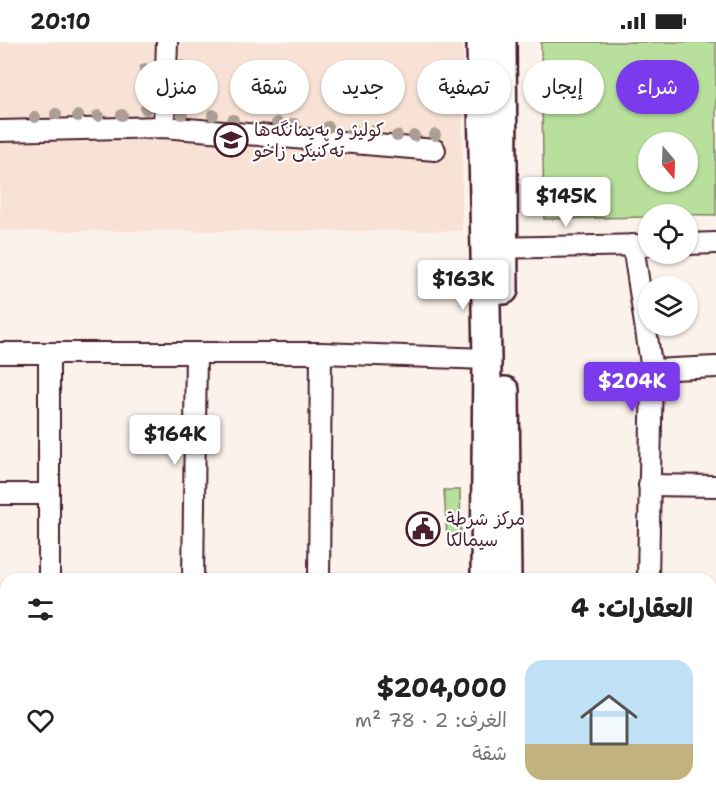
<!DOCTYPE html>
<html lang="ar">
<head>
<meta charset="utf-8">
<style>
  :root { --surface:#fff; --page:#f2f2f2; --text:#222; --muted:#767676; --line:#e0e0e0; --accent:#7c3aed }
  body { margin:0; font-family:"Shantell Sans","Playpen Sans Arabic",sans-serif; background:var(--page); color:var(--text); direction:rtl; height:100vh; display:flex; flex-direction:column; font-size:22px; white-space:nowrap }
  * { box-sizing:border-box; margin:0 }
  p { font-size:20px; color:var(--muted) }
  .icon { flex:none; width:33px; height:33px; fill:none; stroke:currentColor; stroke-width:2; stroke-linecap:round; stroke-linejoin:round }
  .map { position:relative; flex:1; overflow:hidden; direction:ltr }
  .panel { position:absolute; left:0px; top:531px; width:717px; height:236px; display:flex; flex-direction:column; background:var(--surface); border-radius:18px 18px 0 0; box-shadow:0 2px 4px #0004; direction:rtl }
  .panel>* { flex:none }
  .top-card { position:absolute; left:18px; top:18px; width:681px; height:54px; direction:rtl; display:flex; gap:12px }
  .needle { width:39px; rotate:161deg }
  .buttons { position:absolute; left:638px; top:90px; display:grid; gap:12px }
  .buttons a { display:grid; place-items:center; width:60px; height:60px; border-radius:50%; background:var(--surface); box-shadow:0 2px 4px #0004; font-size:30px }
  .price { position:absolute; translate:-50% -51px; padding:0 14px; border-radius:6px; background:#fff; color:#222; font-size:20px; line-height:39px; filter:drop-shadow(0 2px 3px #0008) }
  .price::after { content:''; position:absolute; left:50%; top:36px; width:18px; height:14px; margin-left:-9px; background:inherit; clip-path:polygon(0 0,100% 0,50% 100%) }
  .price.current { background:var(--accent); color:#fff }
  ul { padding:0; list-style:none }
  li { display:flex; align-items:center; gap:18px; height:150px; padding:0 24px }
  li+li { border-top:2px solid var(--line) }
  li span { display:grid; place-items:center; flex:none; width:168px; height:120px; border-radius:18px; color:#555 }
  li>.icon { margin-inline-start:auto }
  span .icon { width:72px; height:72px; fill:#fffc; stroke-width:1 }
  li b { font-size:26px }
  h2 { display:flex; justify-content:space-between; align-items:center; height:72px; padding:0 24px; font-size:26px }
  .pill { padding:0 21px; border-radius:27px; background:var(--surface); box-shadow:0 2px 4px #0004; font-size:21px; line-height:54px }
  .pill.current { background:var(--accent); color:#fff }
  .status { display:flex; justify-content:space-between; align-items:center; height:42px; padding:0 30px; background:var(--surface); direction:ltr }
  .status svg { height:16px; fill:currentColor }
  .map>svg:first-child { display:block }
  .built { fill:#f8e2d5 }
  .green { fill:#b8e09c; stroke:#818064; stroke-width:1.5; fill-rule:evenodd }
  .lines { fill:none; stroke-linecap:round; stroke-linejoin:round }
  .street-casing { stroke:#4a1f2b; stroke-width:24 }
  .secondary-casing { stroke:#4a1f2b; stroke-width:32 }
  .street { stroke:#fff; stroke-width:20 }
  .secondary { stroke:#fff; stroke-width:27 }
  .tree { fill:#ac9e95 }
  .labels { text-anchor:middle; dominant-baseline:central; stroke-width:4.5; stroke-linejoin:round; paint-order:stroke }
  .poi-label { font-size:18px; fill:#4a1f2b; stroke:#fff; text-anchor:start }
</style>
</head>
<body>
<div class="status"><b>20:10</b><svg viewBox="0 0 49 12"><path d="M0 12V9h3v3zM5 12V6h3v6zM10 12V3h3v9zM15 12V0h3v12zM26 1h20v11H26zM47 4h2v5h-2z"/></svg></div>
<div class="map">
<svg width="716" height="766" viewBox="0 0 716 766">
  <rect width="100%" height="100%" fill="#fcf2ec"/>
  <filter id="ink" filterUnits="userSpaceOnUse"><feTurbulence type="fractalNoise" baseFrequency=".0167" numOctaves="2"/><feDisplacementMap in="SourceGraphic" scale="12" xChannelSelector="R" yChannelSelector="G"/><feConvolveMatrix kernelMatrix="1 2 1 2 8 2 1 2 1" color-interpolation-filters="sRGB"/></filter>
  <g filter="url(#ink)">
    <polygon class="built" points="0,0 463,0 462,189 0,189"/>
    <g class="green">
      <path d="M 541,0 L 716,0 L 716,173 L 648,172 L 648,175 L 544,177 ZM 648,100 L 687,100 L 687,140 L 648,140 Z"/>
      <polygon points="444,448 460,448 461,494 447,495"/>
    </g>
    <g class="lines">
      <defs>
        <g id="street">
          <polyline points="164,85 167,0"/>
          <polyline points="0,89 164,85 435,108"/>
          <polyline points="687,202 716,201"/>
          <polyline points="633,203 652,328 648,537"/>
          <polyline points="492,206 648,203"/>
          <polyline points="0,311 321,311 487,317"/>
          <polyline points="652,328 716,325"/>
          <polyline points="649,443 716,444"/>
          <polyline points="0,452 48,452"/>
          <polyline points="49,537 49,311"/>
          <polyline points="193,537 196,311"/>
          <polyline points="319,537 321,311"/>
          <polyline points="0,577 6,577"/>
          <polyline points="711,703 716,703"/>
          <polyline points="209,760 209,766"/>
          <polyline points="653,760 654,766"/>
          <polyline points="47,766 47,760"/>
        </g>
        <g id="secondary">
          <polyline points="481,0 487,317 485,537"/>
          <polyline points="502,0 504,248"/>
          <polyline points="505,349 507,537"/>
          <polyline points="485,760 485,766"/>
          <polyline points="510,760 510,766"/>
        </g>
      </defs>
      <use href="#street" class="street-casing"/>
      <use href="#secondary" class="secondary-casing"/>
      <use href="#street" class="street"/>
      <use href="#secondary" class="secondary"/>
    </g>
    <g class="tree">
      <circle cx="182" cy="24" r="6"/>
      <circle cx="145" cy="27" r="6"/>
      <circle cx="145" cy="50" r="6"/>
      <circle cx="183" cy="51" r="6"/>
      <circle cx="146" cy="67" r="6"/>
      <circle cx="56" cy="72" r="6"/>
      <circle cx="182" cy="72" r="6"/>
      <circle cx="122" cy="73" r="6"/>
      <circle cx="213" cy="73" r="6"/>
      <circle cx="78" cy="74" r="6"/>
      <circle cx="98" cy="74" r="6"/>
      <circle cx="35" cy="75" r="6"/>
      <circle cx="233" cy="78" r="6"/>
      <circle cx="277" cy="81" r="6"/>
      <circle cx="294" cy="82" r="6"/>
      <circle cx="328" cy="85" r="6"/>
      <circle cx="353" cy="88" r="6"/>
      <circle cx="374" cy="89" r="6"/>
      <circle cx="435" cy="93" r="6"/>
      <circle cx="397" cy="94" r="6"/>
      <circle cx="414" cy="94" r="6"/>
    </g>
  </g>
  <defs>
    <symbol id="university-ring" viewBox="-11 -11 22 22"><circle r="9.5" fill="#fff" stroke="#4a1f2b" stroke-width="1.5"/><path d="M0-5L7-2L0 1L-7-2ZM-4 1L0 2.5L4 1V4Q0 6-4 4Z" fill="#4a1f2b"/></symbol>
    <symbol id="civic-ring" viewBox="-11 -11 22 22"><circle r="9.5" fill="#fff" stroke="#4a1f2b" stroke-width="1.5"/><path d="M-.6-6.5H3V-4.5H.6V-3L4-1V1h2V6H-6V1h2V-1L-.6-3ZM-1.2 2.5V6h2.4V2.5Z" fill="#4a1f2b"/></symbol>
  </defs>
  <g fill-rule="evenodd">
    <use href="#university-ring" x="212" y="79" width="38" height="38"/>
    <use href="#civic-ring" x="404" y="468" width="38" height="38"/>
  </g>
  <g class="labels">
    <g class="poi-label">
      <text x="254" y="88">كوليژ و په‌يمانگه‌ها<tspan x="254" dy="21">ته‌كنيكى زاخو</tspan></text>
      <text x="446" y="477">مركز شرطة<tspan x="446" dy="21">سيمالكا</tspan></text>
    </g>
  </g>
</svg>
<div class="buttons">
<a><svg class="needle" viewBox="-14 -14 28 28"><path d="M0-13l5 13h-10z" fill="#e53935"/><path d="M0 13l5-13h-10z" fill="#767676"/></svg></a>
<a><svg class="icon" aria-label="locate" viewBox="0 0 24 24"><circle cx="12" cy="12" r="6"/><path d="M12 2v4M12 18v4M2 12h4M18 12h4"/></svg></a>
<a><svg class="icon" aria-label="layers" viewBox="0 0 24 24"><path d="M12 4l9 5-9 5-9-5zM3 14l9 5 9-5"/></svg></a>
</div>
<b class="price" style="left:566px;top:186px">$145K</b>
<b class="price" style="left:463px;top:269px">$163K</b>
<b class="price current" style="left:632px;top:371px">$204K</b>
<b class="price" style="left:175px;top:424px">$164K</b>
<div class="top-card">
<a class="pill current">شراء</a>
<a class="pill">إيجار</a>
<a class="pill">تصفية</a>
<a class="pill">جديد</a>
<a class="pill">شقة</a>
<a class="pill">منزل</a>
</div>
<section class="panel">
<h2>العقارات: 4<svg class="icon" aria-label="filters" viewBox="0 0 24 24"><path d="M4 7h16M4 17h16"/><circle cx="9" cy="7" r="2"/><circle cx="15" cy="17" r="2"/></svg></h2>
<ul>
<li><span style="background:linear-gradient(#bfe0f5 70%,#c2b280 0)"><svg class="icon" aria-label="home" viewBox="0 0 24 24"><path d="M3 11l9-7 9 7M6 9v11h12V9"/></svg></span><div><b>$204,000</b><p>الغرف: 2 · 78 m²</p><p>شقة</p></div><svg class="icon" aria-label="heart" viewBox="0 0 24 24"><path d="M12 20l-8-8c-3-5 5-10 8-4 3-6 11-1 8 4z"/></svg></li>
</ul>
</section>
</div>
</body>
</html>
